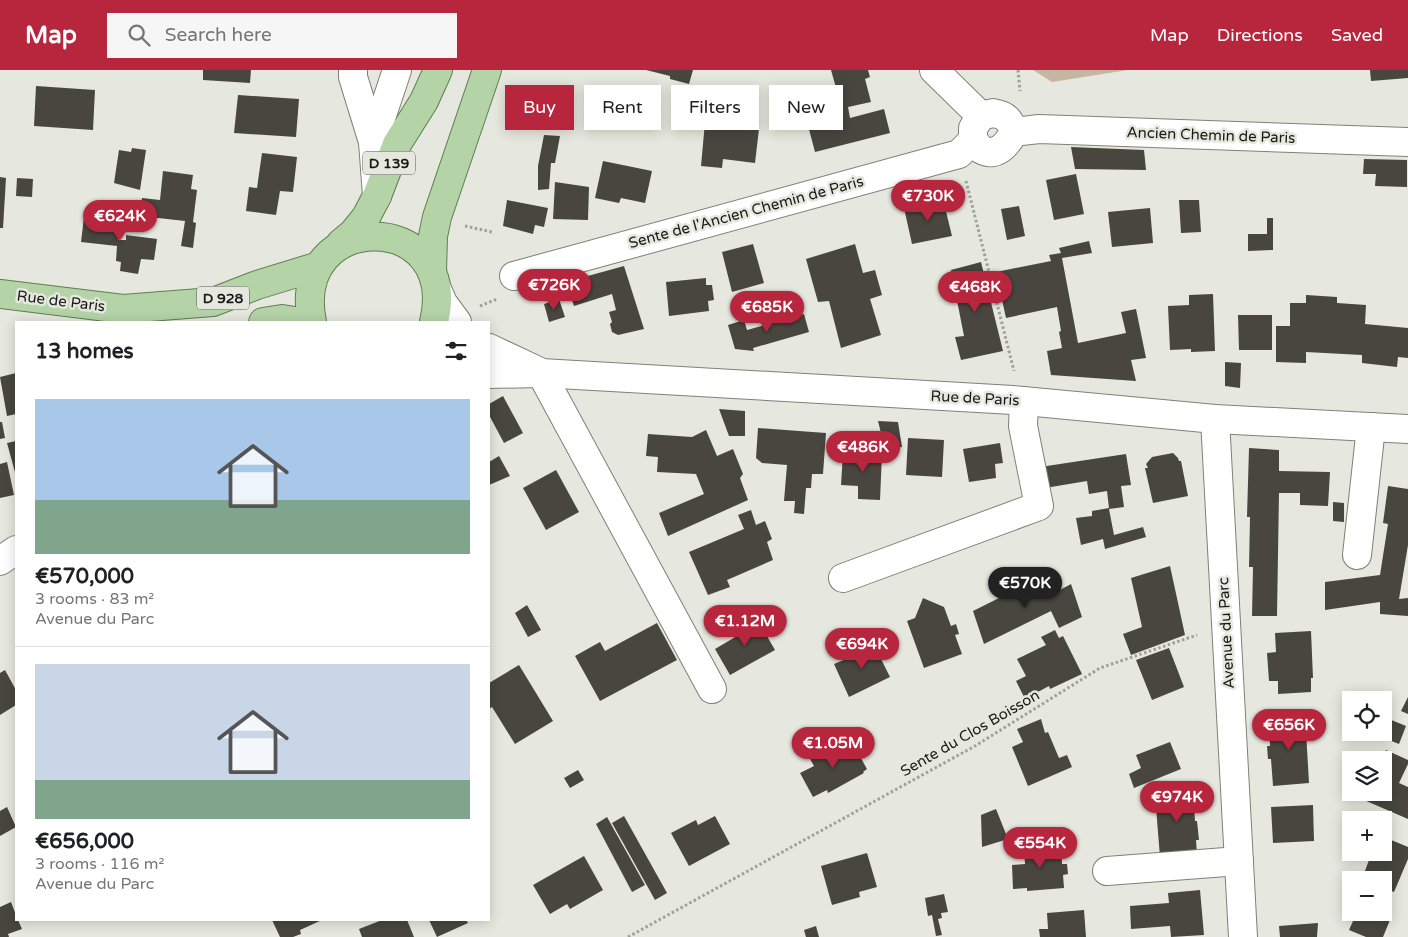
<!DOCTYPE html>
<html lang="en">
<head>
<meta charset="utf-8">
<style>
  :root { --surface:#fff; --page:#f6f6f6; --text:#202124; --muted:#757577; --line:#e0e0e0; --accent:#b8263d }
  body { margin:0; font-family:"Varela Round",sans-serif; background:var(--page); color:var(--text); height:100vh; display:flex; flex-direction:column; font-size:19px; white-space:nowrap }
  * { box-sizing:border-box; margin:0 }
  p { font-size:16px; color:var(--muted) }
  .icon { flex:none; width:28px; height:28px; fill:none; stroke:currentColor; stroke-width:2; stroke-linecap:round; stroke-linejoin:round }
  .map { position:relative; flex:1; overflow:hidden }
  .drawer { position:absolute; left:15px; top:251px; width:475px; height:600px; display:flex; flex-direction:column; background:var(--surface); border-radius:0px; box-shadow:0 2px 12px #0003 }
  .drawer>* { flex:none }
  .guide { position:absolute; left:505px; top:15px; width:475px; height:45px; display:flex; gap:10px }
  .buttons { position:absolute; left:1342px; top:621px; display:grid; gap:10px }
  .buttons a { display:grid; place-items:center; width:50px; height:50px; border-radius:0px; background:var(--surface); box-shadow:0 2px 12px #0003; font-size:25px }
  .price { position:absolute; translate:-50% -42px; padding:0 11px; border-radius:18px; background:var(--accent); color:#fff; font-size:16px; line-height:32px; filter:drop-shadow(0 1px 2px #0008) }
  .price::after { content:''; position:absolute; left:50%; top:30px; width:15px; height:11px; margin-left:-8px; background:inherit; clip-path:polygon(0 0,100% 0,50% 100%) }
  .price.active { background:#222; color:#fff }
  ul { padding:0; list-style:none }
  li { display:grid; align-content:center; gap:10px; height:265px; padding:0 20px }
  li+li { border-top:1px solid var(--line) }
  li span { display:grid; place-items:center; height:155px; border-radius:0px; color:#555 }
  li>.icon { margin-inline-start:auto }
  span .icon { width:90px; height:90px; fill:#fffc; stroke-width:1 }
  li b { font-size:21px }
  h2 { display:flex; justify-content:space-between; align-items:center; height:60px; padding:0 20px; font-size:21px }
  .pill { padding:0 18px; border-radius:0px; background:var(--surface); box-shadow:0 2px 12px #0003; font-size:18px; line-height:45px }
  .pill.active { background:var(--accent); color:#fff }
  header { display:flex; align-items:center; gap:30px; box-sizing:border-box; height:70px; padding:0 25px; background:var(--accent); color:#fff }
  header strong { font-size:24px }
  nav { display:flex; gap:28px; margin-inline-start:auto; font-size:18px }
  .search { width:350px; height:45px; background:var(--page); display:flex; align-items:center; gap:12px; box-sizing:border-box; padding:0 18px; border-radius:0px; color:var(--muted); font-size:19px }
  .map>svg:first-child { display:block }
  .green { fill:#c4b6a1 }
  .building { fill:#48463f }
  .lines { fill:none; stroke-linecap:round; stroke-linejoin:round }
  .minor-casing { stroke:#7f8178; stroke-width:30 }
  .major-casing { stroke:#5d7f4f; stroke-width:30 }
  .path { stroke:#9ea099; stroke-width:3; stroke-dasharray:2.5 2.5; stroke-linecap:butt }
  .minor { stroke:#fff; stroke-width:28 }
  .major { stroke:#b4d3a7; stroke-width:28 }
  .labels { text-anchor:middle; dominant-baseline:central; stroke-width:5; stroke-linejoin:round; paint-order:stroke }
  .shield { fill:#e6e8df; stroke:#565852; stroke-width:1 }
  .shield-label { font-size:14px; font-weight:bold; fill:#191a16 }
  .street-label { font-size:15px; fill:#191a16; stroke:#e6e8df }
</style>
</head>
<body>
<header>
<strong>Map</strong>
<div class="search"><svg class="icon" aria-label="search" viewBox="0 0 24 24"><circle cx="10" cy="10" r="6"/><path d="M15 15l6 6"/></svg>Search here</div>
<nav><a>Map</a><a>Directions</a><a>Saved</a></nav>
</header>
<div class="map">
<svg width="1408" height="867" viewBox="0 0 1408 867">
  <rect width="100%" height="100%" fill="#e6e8df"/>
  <polygon class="green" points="1033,0 1128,0 1052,12"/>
  <g class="building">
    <polygon points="203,0 251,0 250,13 203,10"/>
    <polygon points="646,0 693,0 689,14 670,9 670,6"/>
    <polygon points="831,0 868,0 870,7 865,9 871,32 848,37 850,48 884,39 890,63 815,82 806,48 842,39"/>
    <polygon points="1370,0 1408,0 1408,8 1371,11"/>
    <polygon points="36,16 95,20 93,60 34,56"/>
    <polygon points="238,25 299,29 296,67 234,63"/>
    <polygon points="705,52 759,59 755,93 723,89 722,98 701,96"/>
    <polygon points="544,65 560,66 555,93 551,93 549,119 538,120 538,96"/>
    <polygon points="1071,77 1144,80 1146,100 1075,99"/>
    <polygon points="132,78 146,80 140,120 114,113 119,80 131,82"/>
    <polygon points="262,83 297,87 293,122 280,121 276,145 246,141 249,117 257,118"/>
    <polygon points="1364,89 1407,90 1407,117 1375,116 1376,104 1363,104"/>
    <polygon points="603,91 652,101 645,133 621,128 619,133 595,128"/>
    <polygon points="163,101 193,105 191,119 197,120 193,152 196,153 193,178 181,176 185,151 140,146 142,128 160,130"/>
    <polygon points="1076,104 1084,144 1054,150 1046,110"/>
    <polygon points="0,107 6,108 3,158 0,158"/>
    <polygon points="17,108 33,109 32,127 16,126"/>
    <polygon points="555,112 589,117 588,150 553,149"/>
    <polygon points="943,129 952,166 912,174 904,138"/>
    <polygon points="507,130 548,138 544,157 535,155 533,164 503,156"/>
    <polygon points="1179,130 1199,130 1201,162 1181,163"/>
    <polygon points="1019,136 1025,166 1007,170 1001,139"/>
    <polygon points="1150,138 1153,173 1112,177 1108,142"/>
    <polygon points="122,144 131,145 130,160 120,158 118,170 126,170 126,165 157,169 154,190 141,189 138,204 120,201 121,192 116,191 117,176 81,172 84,147 121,152"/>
    <polygon points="1267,148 1273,148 1273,180 1248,181 1248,164 1267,164"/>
    <polygon points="1089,171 1092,183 1062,188 1078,273 1126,263 1121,242 1136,239 1146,288 1131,290 1136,311 1051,305 1047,281 1062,278 1059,262 1061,261 1057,237 1006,248 996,202 1051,191 1049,185 1061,183 1059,178"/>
    <polygon points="753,174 764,213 732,222 722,182"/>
    <polygon points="855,174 863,203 875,200 882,225 870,229 881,265 841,278 829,231 818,232 806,189"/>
    <polygon points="981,192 1003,281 961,290 955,267 964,266 951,200"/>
    <polygon points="624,196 644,259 618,265 612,262 610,254 612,252 609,242 616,240 612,224 574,236 566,212"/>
    <polygon points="706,208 706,215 712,215 714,230 708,231 709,241 669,246 666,212"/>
    <polygon points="1213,224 1215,281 1191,282 1191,279 1170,280 1168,236 1189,235 1189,225"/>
    <polygon points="1306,225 1337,227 1337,233 1366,235 1365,254 1408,258 1408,288 1398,287 1397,297 1362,293 1362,285 1306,282 1306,293 1276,292 1276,256 1290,256 1290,233 1306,233"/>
    <polygon points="559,229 565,247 549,252 544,234"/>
    <polygon points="804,244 809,262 753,278 754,281 735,279 728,255 744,250 747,260"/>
    <polygon points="1238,245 1272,245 1272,280 1239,280"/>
    <polygon points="1225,292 1241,293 1240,318 1225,316"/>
    <polygon points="16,303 16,344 7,346 0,307"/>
    <polygon points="503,326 523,363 504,373 489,345 489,334"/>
    <polygon points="719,339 745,341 745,366 729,366"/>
    <polygon points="878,351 898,352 902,377 885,379"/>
    <polygon points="0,352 2,352 5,368 0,369"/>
    <polygon points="758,358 826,363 823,404 812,404 811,418 806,418 804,444 794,443 795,431 784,431 787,395 762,393 756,388"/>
    <polygon points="706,360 717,386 733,379 743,404 740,408 748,430 668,466 659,443 704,424 696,404 657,402 658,387 646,386 648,364 692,367"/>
    <polygon points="908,368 944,370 942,407 906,405"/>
    <polygon points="16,371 16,406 7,373"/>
    <polygon points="1000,373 1003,393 995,394 996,408 969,412 963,379"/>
    <polygon points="846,378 860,378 860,383 882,384 880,430 858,429 858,416 841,415 843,382 846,382"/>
    <polygon points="1249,378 1279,380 1279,401 1330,402 1328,436 1300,435 1300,423 1279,423 1277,546 1252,546 1253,497 1249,497 1250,447 1247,447"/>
    <polygon points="1173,383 1178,388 1179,391 1181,391 1188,426 1153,433 1145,398 1148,398 1146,394 1152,387"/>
    <polygon points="1126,384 1131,415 1121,416 1124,437 1109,439 1114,465 1143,457 1146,467 1105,479 1103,469 1081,475 1076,448 1092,446 1092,441 1109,438 1107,421 1089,424 1087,411 1045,418 1040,397"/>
    <polygon points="499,386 510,406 489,415 489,392"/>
    <polygon points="7,392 14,425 0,428 0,394"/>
    <polygon points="556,400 579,442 546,460 523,418"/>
    <polygon points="1388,416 1408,419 1408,475 1399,529 1408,528 1408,546 1380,544 1380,532 1325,540 1325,512 1380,505 1388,454 1383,453"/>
    <polygon points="1333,432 1344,433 1344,452 1333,451"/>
    <polygon points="751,440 756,455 765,451 772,469 767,472 773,490 727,510 730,517 708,525 689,482 744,459 738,445"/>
    <polygon points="1170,496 1185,565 1131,585 1123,564 1142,557 1131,508"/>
    <polygon points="1033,506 1045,528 1071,514 1082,547 1059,558 1051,541 984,574 973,541 1011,522 1009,517"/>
    <polygon points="923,528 944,537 951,556 956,554 959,564 955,565 962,584 924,598 907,551 915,548"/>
    <polygon points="527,535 541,560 528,567 515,543"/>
    <polygon points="756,547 775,580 730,605 715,579 737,566 733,560"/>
    <polygon points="657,553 677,590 600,631 575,586 600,572 605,581"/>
    <polygon points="1055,560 1059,568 1063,566 1082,604 1050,619 1049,616 1025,629 1016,611 1026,606 1017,589 1046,575 1041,567"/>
    <polygon points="1311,561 1313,608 1311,608 1311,622 1278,624 1278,611 1269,611 1267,583 1276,582 1275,563"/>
    <polygon points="874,575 890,607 849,627 834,594 846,589 845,586 859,579 861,581"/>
    <polygon points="1169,578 1184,617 1152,630 1136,590"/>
    <polygon points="519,595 553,651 515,674 492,637 489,639 489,613"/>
    <polygon points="5,600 16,620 16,635 0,645 0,603"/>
    <polygon points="1408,627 1408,644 1401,641"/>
    <polygon points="1305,644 1309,713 1273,716 1271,689 1268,689 1267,676 1270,676 1269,658 1278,658 1278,646"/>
    <polygon points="1384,647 1406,656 1399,674 1371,663 1384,662"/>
    <polygon points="1041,649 1045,663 1048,662 1059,688 1067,685 1072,697 1028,716 1012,677 1023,672 1017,659"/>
    <polygon points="846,670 854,686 858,683 867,699 863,702 864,703 828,723 827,720 813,727 800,703 814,696 810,689"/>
    <polygon points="1170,672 1181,699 1134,718 1129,704 1141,698 1136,685"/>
    <polygon points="1386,680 1408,690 1408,694 1399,713 1408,717 1408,749 1364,730 1367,722 1384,722 1384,690 1381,690"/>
    <polygon points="578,700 584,710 570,718 564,708"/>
    <polygon points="1190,715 1192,735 1194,735 1195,751 1197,751 1199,770 1196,770 1197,785 1160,787 1155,725"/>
    <polygon points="1313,735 1314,771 1273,773 1271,737"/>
    <polygon points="7,737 16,757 0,766 0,741"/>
    <polygon points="996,739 1008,769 982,777 981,745"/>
    <polygon points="624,746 667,823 655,830 612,753"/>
    <polygon points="715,746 730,774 689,796 671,763 696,750 698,755"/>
    <polygon points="607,747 645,815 632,822 596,754"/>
    <polygon points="1384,767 1408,777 1408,789 1394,822 1384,818 1384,810 1362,809 1372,782 1384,782"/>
    <polygon points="1061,774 1062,794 1067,794 1068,804 1063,805 1064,818 1027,821 1027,818 1013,819 1012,795 1025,794 1024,777"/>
    <polygon points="867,783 877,817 859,822 860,827 832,835 821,796"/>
    <polygon points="584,786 603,820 570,839 567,834 550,844 533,815"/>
    <polygon points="1200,820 1204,865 1171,867 1170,856 1131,859 1130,836 1169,833 1168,823"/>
    <polygon points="944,824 948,842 941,843 942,848 938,849 942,865 936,866 932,845 928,846 925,828"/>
    <polygon points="11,832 16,845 16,850 18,850 22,859 8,864 9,867 0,867 0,837"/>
    <polygon points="1084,840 1086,867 1040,867 1039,859 1048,859 1047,843"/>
    <polygon points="1357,842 1384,842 1392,845 1383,867 1366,867 1349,860"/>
    <polygon points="272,850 322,850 300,860 301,864 293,867 280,867"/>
    <polygon points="382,850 407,850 414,867 362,867 359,859"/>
    <polygon points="429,850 466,850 468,853 437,867"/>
    <polygon points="1318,853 1317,867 1280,867 1279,856"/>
    <polygon points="816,856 819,867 806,867 804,860"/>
  </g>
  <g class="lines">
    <defs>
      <g id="minor">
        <polyline points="353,0 353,7 373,72 377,126"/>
        <polyline points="934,0 981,46"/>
        <path d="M 993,43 C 1006,45 1010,50 1014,62 C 1008,73 997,88 982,80 C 979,78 976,73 973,70 L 973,58 L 981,46 Z"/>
        <polyline points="1014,62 1039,59 1408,72"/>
        <polyline points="373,72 397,0"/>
        <polyline points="514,206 959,84 973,70"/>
        <polyline points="437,219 443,233 457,252"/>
        <polyline points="489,278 538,301"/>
        <polyline points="541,303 712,619"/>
        <polyline points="489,304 541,303 1013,330 1215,349 1408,359"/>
        <polyline points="1215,349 1243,867"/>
        <polyline points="1357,485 1371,357"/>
        <polyline points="0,491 16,480"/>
        <polyline points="843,508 1039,436 1023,356 1024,331"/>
        <polyline points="1107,801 1239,791"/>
      </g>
      <g id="major">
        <polyline points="341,173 353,163 366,147 377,126 397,74 424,31 438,0"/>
        <polyline points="432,202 433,166 437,147 487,0"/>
        <polyline points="0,224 123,239 139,244"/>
        <polyline points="123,239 213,232 257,215 319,196"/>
        <polyline points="263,252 282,249 302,252"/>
        <path d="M 312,252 C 289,138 461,138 434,252"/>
      </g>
    </defs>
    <use href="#minor" class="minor-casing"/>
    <use href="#major" class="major-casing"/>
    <g class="path">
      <polyline points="1018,0 1020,21"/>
      <polyline points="966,111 1014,301"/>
      <polyline points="465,156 492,162"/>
      <polyline points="480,236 497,229"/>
      <polyline points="628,867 975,676 1100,598 1197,565"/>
    </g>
    <use href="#minor" class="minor"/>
    <use href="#major" class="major"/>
  </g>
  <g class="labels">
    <g class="shield">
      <rect x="363" y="81.5" width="52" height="23" rx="4"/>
      <rect x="197" y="216.5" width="52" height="23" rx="4"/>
    </g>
    <g class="shield-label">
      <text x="389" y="93">D 139</text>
      <text x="223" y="228">D 928</text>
    </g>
    <g class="street-label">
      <text transform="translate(1211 65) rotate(2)">Ancien Chemin de Paris</text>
      <text transform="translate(746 142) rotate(-15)">Sente de l'Ancien Chemin de Paris</text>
      <text transform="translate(61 231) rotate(7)">Rue de Paris</text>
      <text transform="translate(975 328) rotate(3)">Rue de Paris</text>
      <text transform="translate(1226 563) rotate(-93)">Avenue du Parc</text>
      <text transform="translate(970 663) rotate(-30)">Sente du Clos Boisson</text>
    </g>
  </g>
</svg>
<div class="buttons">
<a><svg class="icon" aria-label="locate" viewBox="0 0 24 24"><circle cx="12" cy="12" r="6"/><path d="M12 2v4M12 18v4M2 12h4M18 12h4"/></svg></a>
<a><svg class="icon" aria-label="layers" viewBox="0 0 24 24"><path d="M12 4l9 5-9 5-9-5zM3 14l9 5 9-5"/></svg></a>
<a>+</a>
<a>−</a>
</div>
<b class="price" style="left:928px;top:152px">€730K</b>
<b class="price" style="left:120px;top:172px">€624K</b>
<b class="price" style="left:554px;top:241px">€726K</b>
<b class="price" style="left:975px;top:243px">€468K</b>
<b class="price" style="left:767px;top:263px">€685K</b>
<b class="price" style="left:863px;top:403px">€486K</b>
<b class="price active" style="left:1025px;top:539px">€570K</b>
<b class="price" style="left:745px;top:577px">€1.12M</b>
<b class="price" style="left:862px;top:600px">€694K</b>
<b class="price" style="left:1289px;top:681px">€656K</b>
<b class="price" style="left:833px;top:699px">€1.05M</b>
<b class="price" style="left:1177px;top:753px">€974K</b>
<b class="price" style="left:1040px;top:799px">€554K</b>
<div class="guide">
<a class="pill active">Buy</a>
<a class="pill">Rent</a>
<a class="pill">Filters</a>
<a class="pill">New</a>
</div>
<section class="drawer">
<h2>13 homes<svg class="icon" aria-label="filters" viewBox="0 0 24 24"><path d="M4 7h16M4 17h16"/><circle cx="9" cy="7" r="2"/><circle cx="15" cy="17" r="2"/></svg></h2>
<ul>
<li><span style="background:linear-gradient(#a9c7e8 65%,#7fa58c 0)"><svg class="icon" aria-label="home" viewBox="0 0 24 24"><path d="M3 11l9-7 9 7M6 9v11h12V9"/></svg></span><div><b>€570,000</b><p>3 rooms · 83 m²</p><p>Avenue du Parc</p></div></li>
<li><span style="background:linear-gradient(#c9d6e8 75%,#7fa58c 0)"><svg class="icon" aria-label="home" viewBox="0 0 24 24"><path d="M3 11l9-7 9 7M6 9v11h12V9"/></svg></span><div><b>€656,000</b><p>3 rooms · 116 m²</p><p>Avenue du Parc</p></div></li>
</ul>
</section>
</div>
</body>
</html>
